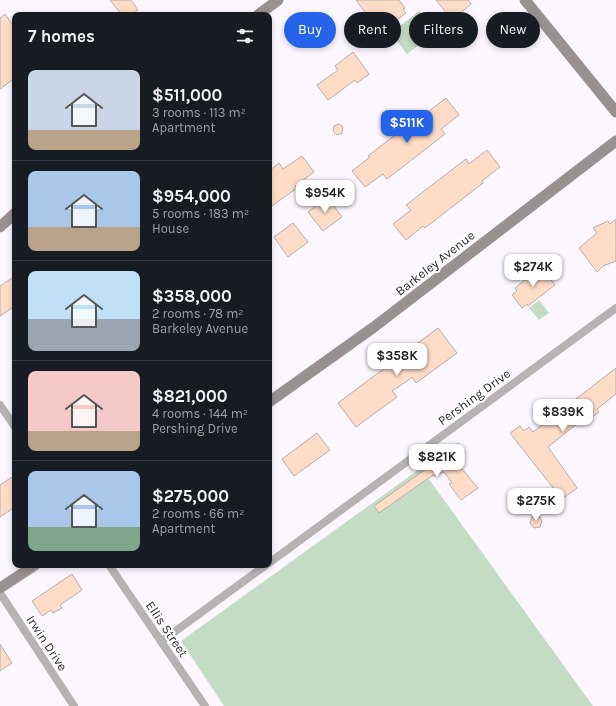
<!DOCTYPE html>
<html lang="en">
<head>
<meta charset="utf-8">
<style>
  :root { --surface:#171b24; --page:#20242c; --text:#f1f3f6; --muted:#9ea1a6; --line:#363941; --accent:#2563eb }
  body { margin:0; font-family:Karla,sans-serif; background:var(--page); color:var(--text); height:100vh; display:flex; flex-direction:column; font-size:15px; white-space:nowrap }
  * { box-sizing:border-box; margin:0 }
  p { font-size:13px; color:var(--muted) }
  .icon { flex:none; width:22px; height:22px; fill:none; stroke:currentColor; stroke-width:2; stroke-linecap:round; stroke-linejoin:round }
  .map { position:relative; flex:1; overflow:hidden }
  .panel { position:absolute; left:12px; top:12px; width:260px; height:556px; display:flex; flex-direction:column; background:var(--surface); border-radius:8px; box-shadow:0 2px 6px #0003 }
  .panel>* { flex:none }
  .banner { position:absolute; left:284px; top:12px; width:272px; height:36px; display:flex; gap:8px }
  .price { position:absolute; translate:-50% -34px; padding:0 9px; border-radius:8px; background:#fff; color:#222; font-size:13px; line-height:26px; filter:drop-shadow(0 1px 2px #0008) }
  .price::after { content:''; position:absolute; left:50%; top:24px; width:12px; height:9px; margin-left:-6px; background:inherit; clip-path:polygon(0 0,100% 0,50% 100%) }
  .price.selected { background:var(--accent); color:#fff }
  ul { padding:0; list-style:none }
  li { display:flex; align-items:center; gap:12px; height:100px; padding:0 16px }
  li+li { border-top:1px solid var(--line) }
  li span { display:grid; place-items:center; flex:none; width:112px; height:80px; border-radius:8px; color:#555 }
  li>.icon { margin-inline-start:auto }
  span .icon { width:48px; height:48px; fill:#fffc; stroke-width:1 }
  li b { font-size:17px }
  h2 { display:flex; justify-content:space-between; align-items:center; height:48px; padding:0 16px; font-size:17px }
  .pill { padding:0 14px; border-radius:18px; background:var(--surface); box-shadow:0 2px 6px #0003; font-size:14px; line-height:36px }
  .pill.selected { background:var(--accent); color:#fff }
  .map>svg:first-child { display:block }
  .green { fill:#c4dcc3 }
  .building { fill:#fedcc7; stroke:#b8aea9 }
  .lines { fill:none; stroke-linecap:round; stroke-linejoin:round }
  .street { stroke:#b8b3b3; stroke-width:8 }
  .secondary { stroke:#999190; stroke-width:11 }
  .labels { text-anchor:middle; dominant-baseline:central; stroke-width:4; stroke-linejoin:round; paint-order:stroke }
  .street-label { font-size:13px; fill:#2b292c; stroke:#fff }
</style>
</head>
<body>
<div class="map">
<svg width="616" height="706" viewBox="0 0 616 706">
  <rect width="100%" height="100%" fill="#fcf7fe"/>
  <g class="green">
    <polygon points="419,11 436,32 407,54 391,33"/>
    <polygon points="539,300 549,313 539,320 529,308"/>
    <polygon points="421,468 593,706 224,706 181,641"/>
  </g>
  <g class="building">
    <polygon points="110,0 131,0 138,10 131,15 122,15"/>
    <polygon points="356,0 399,0 405,8 403,9 406,13 383,31 381,27 378,29"/>
    <polygon points="436,0 468,0 471,4 452,20"/>
    <polygon points="5,14 15,28 15,78 0,89 0,18"/>
    <polygon points="353,52 369,74 357,83 355,80 328,100 317,85 338,70 335,66"/>
    <polygon points="446,98 459,115 441,129 445,134 387,179 383,174 365,187 352,171 370,157 368,156 427,110 428,112"/>
    <polygon points="339,124 343,127 342,133 337,135 333,131 334,126"/>
    <polygon points="487,150 500,167 482,181 483,183 425,228 423,226 406,240 393,224 411,210 406,205 466,159 469,164"/>
    <polygon points="302,156 314,172 295,186 297,188 269,208 269,171 279,163 283,169"/>
    <polygon points="327,197 342,217 323,231 308,212"/>
    <polygon points="616,219 616,261 603,266 597,272 579,248 597,233 593,228 608,221 610,224"/>
    <polygon points="293,223 308,242 288,257 274,237"/>
    <polygon points="541,267 555,285 528,306 527,304 522,308 512,295 517,291 515,288"/>
    <polygon points="15,276 15,306 0,316 0,286"/>
    <polygon points="438,328 457,353 416,383 412,377 407,381 392,391 397,397 356,427 338,403"/>
    <polygon points="616,368 616,394 597,409 599,412 591,418 588,415 548,447 577,488 562,499 510,433 520,426 524,431 529,427 533,432"/>
    <polygon points="317,433 330,450 294,476 282,459"/>
    <polygon points="458,443 465,452 457,463 478,488 461,500 449,484 452,483 444,472 430,477 379,513 374,506 426,469 425,468"/>
    <polygon points="15,475 15,507 0,517 0,485"/>
    <polygon points="539,516 542,521 540,527 534,528 530,523 532,517"/>
    <polygon points="72,574 82,590 60,605 62,608 53,613 51,610 42,616 32,601"/>
    <polygon points="0,644 12,663 0,671"/>
  </g>
  <g class="lines">
    <g class="street">
      <polyline points="0,405 15,427"/>
      <polyline points="269,563 616,308"/>
      <polyline points="109,565 205,706"/>
      <polyline points="0,593 74,706"/>
      <polyline points="162,641 266,565"/>
    </g>
    <g class="secondary">
      <polyline points="525,0 616,112"/>
      <polyline points="258,15 278,0"/>
      <polyline points="0,227 15,213"/>
      <polyline points="269,402 374,327 616,141"/>
      <polyline points="0,588 35,565"/>
    </g>
  </g>
  <g class="labels">
    <g class="street-label">
      <text transform="translate(435 263) rotate(-38)">Barkeley Avenue</text>
      <text transform="translate(474 397) rotate(-36)">Pershing Drive</text>
      <text transform="translate(167 629) rotate(56)">Ellis Street</text>
      <text transform="translate(47 643) rotate(57)">Irwin Drive</text>
    </g>
  </g>
</svg>
<b class="price selected" style="left:407px;top:144px">$511K</b>
<b class="price" style="left:325px;top:214px">$954K</b>
<b class="price" style="left:533px;top:288px">$274K</b>
<b class="price" style="left:397px;top:377px">$358K</b>
<b class="price" style="left:563px;top:433px">$839K</b>
<b class="price" style="left:437px;top:478px">$821K</b>
<b class="price" style="left:536px;top:522px">$275K</b>
<div class="banner">
<a class="pill selected">Buy</a>
<a class="pill">Rent</a>
<a class="pill">Filters</a>
<a class="pill">New</a>
</div>
<section class="panel">
<h2>7 homes<svg class="icon" aria-label="filters" viewBox="0 0 24 24"><path d="M4 7h16M4 17h16"/><circle cx="9" cy="7" r="2"/><circle cx="15" cy="17" r="2"/></svg></h2>
<ul>
<li><span style="background:linear-gradient(#c9d6e8 75%,#b9a48a 0)"><svg class="icon" aria-label="home" viewBox="0 0 24 24"><path d="M3 11l9-7 9 7M6 9v11h12V9"/></svg></span><div><b>$511,000</b><p>3 rooms · 113 m²</p><p>Apartment</p></div></li>
<li><span style="background:linear-gradient(#a9c7e8 70%,#b9a48a 0)"><svg class="icon" aria-label="home" viewBox="0 0 24 24"><path d="M3 11l9-7 9 7M6 9v11h12V9"/></svg></span><div><b>$954,000</b><p>5 rooms · 183 m²</p><p>House</p></div></li>
<li><span style="background:linear-gradient(#bfe0f5 60%,#9aa5b1 0)"><svg class="icon" aria-label="home" viewBox="0 0 24 24"><path d="M3 11l9-7 9 7M6 9v11h12V9"/></svg></span><div><b>$358,000</b><p>2 rooms · 78 m²</p><p>Barkeley Avenue</p></div></li>
<li><span style="background:linear-gradient(#f6c9c9 75%,#b9a48a 0)"><svg class="icon" aria-label="home" viewBox="0 0 24 24"><path d="M3 11l9-7 9 7M6 9v11h12V9"/></svg></span><div><b>$821,000</b><p>4 rooms · 144 m²</p><p>Pershing Drive</p></div></li>
<li><span style="background:linear-gradient(#a9c7e8 70%,#7fa58c 0)"><svg class="icon" aria-label="home" viewBox="0 0 24 24"><path d="M3 11l9-7 9 7M6 9v11h12V9"/></svg></span><div><b>$275,000</b><p>2 rooms · 66 m²</p><p>Apartment</p></div></li>
</ul>
</section>
</div>
</body>
</html>
